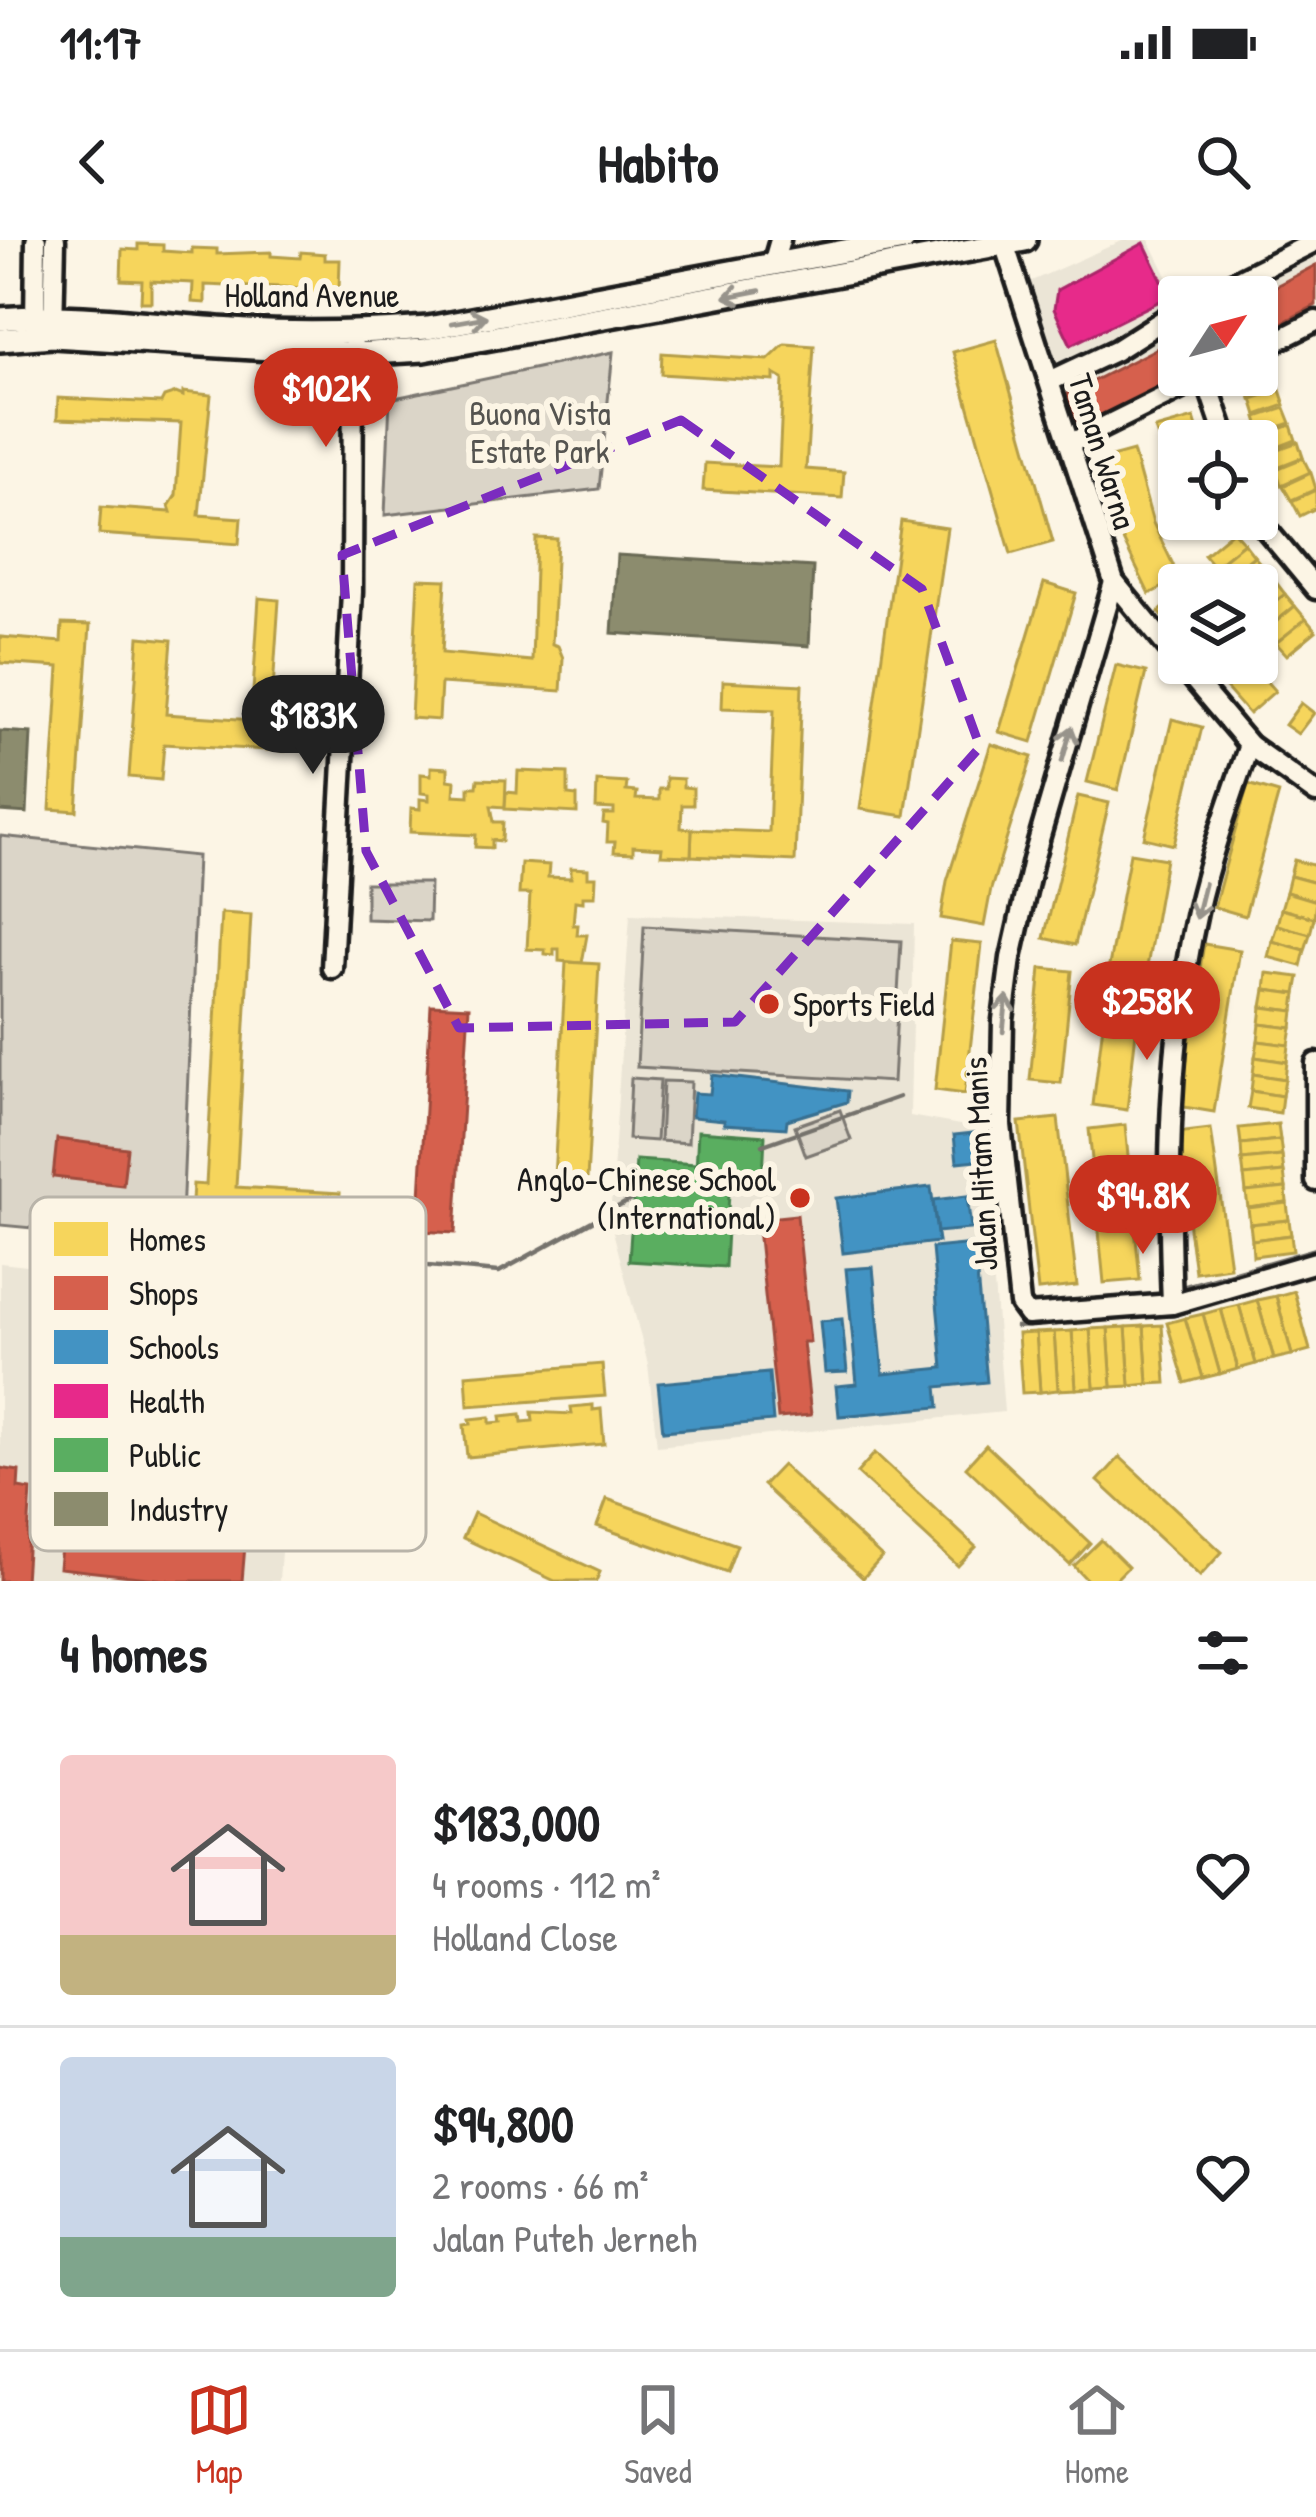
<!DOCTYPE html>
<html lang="en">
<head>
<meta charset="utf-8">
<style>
  :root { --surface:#fff; --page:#f6f6f6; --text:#202124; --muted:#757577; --line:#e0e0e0; --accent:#c8321e }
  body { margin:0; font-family:"Patrick Hand",sans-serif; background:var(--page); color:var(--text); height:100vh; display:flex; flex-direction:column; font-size:45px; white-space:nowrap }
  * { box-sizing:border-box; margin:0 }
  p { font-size:39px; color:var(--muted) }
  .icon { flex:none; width:66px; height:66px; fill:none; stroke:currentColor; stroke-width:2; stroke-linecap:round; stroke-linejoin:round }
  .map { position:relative; height:1341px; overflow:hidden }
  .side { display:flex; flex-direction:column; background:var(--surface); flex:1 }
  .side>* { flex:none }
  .needle { width:78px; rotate:54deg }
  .fabs { position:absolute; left:1158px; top:36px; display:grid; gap:24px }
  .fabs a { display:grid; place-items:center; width:120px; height:120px; border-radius:12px; background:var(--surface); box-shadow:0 3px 9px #0004; font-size:60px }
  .price { position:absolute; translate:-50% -102px; padding:0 27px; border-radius:42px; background:var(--accent); color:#fff; font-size:39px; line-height:78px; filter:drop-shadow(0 3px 6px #0008) }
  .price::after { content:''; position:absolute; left:50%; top:72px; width:36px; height:27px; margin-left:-18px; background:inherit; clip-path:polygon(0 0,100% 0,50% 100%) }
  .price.on { background:#222; color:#fff }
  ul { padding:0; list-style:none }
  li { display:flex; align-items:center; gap:36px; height:300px; padding:0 60px }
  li+li { border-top:3px solid var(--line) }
  li span { display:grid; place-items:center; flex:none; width:336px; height:240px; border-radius:12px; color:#555 }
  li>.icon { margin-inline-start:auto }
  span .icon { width:144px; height:144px; fill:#fffc; stroke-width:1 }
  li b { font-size:51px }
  h2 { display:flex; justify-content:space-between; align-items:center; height:144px; padding:0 60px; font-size:51px }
  .status { display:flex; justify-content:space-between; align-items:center; height:84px; padding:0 60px; background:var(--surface); direction:ltr }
  .status svg { height:33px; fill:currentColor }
  header { display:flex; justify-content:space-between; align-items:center; height:156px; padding:0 60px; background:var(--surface); font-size:54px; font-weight:800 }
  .tabs { display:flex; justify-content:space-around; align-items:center; height:168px; border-top:3px solid var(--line); background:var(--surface); font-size:33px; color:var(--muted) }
  .tabs a { display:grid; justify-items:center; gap:6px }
  .tabs .on { color:var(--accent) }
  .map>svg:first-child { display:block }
  .built { fill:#ebe5d6 }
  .green { fill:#dbd5c8; stroke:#7c7872; stroke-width:3 }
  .homes { fill:#f6d55c; stroke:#b59e49; stroke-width:3 }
  .shops { fill:#d6604d; stroke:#9e4c3e; stroke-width:3 }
  .schools { fill:#4393c3; stroke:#376f91; stroke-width:3 }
  .health { fill:#e7298a; stroke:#aa2569; stroke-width:3 }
  .public { fill:#5aae61; stroke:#47824c; stroke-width:3 }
  .industry { fill:#8c8c6e; stroke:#6a6a55; stroke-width:3 }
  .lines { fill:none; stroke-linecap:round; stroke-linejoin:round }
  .stream { stroke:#75726c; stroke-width:4.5 }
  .minor-casing { stroke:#1c1c1c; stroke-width:27 }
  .tertiary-casing { stroke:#1c1c1c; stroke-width:30 }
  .minor { stroke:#fcf5e5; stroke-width:18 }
  .tertiary { stroke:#fcf5e5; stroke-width:21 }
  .oneway { stroke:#97938b }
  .marked { fill:none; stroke:#7b2cbf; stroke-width:9; stroke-dasharray:24 15; stroke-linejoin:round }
  .poi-dot { fill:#c8321e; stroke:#fcf5e5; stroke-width:4.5 }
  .labels { text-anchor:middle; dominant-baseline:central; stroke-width:12; stroke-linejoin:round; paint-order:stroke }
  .street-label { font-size:33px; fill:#1c1c1c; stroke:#fcf5e5 }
  .park-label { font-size:33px; fill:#555450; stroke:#fcf5e5 }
  .poi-label { font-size:33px; fill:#1c1c1c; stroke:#fcf5e5; text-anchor:start }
  .key { fill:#fcf5e5; stroke:#b9b4a9; stroke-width:3 }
  .key-label { font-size:33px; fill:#1c1c1c }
</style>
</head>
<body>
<div class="status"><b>11:17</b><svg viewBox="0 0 49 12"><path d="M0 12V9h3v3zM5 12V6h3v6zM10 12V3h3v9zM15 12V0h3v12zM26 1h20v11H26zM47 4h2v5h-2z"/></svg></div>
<header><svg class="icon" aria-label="back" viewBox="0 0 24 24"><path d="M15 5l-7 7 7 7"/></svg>Habito<svg class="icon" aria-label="search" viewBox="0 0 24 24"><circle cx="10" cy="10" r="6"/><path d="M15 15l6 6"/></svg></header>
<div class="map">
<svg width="1316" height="1341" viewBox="0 0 1316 1341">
  <rect width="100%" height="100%" fill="#fcf5e5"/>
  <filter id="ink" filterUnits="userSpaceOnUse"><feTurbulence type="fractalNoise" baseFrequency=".00833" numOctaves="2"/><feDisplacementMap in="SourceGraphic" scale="24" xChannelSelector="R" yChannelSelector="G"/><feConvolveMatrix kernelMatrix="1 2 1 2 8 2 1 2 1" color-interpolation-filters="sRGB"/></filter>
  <g filter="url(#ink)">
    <g class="built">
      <polygon points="1124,0 1149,0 1179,60 1179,135 1196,135 1077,197 1027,43"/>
      <polygon points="1316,4 1316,73 1257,104 1257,57 1211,57"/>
      <polygon points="630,674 914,684 910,876 982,889 1004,1172 657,1206 648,1124 610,980"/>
      <polygon points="0,1023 298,1056 279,1341 0,1341"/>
    </g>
    <g class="green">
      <polygon points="613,112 599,249 385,275 390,159"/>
      <polygon points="0,596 197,616 181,1002 0,985"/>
      <polygon points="366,643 430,643 429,681 366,679"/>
      <polygon points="644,686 901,701 893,842 637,827"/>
      <polygon points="631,838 660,840 656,901 628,899"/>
      <polygon points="663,841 691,842 688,903 660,901"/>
      <polygon points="840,870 851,900 806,916 795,886"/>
    </g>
    <g class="homes">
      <polygon points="138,4 163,5 163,11 192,13 192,8 217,9 217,14 271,12 271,16 300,18 301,12 325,14 325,20 340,20 339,49 321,48 320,62 299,61 300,48 260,46 259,66 250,65 251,47 205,45 205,63 192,62 193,43 151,41 151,62 141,62 142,41 121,40 122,9 138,10"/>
      <polygon points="996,100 1053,302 1011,314 953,112"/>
      <polygon points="785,104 814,106 806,229 844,232 842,258 703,250 705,223 779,227 783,139 774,134 774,141 661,134 662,113 768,120"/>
      <polygon points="1274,133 1279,149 1251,159 1246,143"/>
      <polygon points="1280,150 1285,165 1257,175 1252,159"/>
      <polygon points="183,152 211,155 199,275 241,278 239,304 99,294 101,267 171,272 169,266 176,255 181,183 57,179 58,158 161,163 164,157 176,153 183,156"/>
      <polygon points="1285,168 1291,183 1262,193 1257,177"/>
      <polygon points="1194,178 1199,194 1161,206 1155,189"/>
      <polygon points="1291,185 1296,200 1268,211 1263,195"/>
      <polygon points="1199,194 1201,201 1179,201 1179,219 1165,223 1161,206"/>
      <polygon points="1298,202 1303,217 1275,228 1270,212"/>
      <polygon points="1133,211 1153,283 1180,339 1149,354 1122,298 1100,220"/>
      <polygon points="1303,218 1310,232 1281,245 1276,229"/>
      <polygon points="1311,233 1316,249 1291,260 1283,246"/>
      <polygon points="1316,250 1316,268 1300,276 1292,261"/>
      <polygon points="901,281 947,288 905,576 860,569"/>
      <polygon points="1233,291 1244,303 1214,327 1204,315"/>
      <polygon points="536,298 557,299 552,404 558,406 563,418 561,451 441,443 439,480 411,478 418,339 446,340 442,413 532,421"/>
      <polygon points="1244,303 1254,316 1225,340 1214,327"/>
      <polygon points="1254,316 1264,328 1244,345 1229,345 1225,340"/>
      <polygon points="1275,341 1285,354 1257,377 1257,356"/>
      <polygon points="1044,343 1076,353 1032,502 999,492"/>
      <polygon points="1179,354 1179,394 1159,372"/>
      <polygon points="1285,354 1295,366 1266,390 1257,377"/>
      <polygon points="259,358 279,360 272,464 279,465 287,476 285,511 164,504 161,540 129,537 139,397 172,400 166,474 253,480 259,468 252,467"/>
      <polygon points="1295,366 1306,379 1276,403 1266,390"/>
      <polygon points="1306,379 1316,391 1287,415 1276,403"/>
      <polygon points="62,384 90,385 77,571 50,569 59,427 0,423 0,397 61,402"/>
      <polygon points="1204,423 1250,423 1275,451 1249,474"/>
      <polygon points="1116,425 1146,432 1118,550 1087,542"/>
      <polygon points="723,441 802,445 795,621 691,616 692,589 769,592 774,470 722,468"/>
      <polygon points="1301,463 1314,473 1298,494 1285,485"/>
      <polygon points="1172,479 1202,487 1174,605 1144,598"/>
      <polygon points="991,504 1032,517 991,649 984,686 941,678 947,641"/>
      <polygon points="431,527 448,528 448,540 455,541 454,555 469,556 469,547 477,547 478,539 506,540 505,567 491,566 494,582 503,582 502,601 492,600 492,608 475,607 476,595 410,592 411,568 420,569 420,559 429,560 429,554 421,553 421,534 431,535"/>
      <polygon points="518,531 568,533 568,555 577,556 577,573 505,569 506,552 517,553"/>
      <polygon points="666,538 683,539 683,547 693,548 693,565 682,565 681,588 692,589 691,616 661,615 662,608 633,606 633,613 614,612 615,602 607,602 608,584 603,583 604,574 614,574 614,569 596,568 597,541 627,543 626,551 637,552 636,559 659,560 659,549 666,549"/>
      <polygon points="1248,544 1279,553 1245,676 1214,667"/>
      <polygon points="1078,556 1109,563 1075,705 1044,698"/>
      <polygon points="1130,613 1166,619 1145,738 1108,731"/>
      <polygon points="1294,620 1316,626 1316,643 1290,636"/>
      <polygon points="521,623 549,625 548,637 571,638 571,628 588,629 588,637 596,637 595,656 583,656 583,662 575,661 573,685 578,685 577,695 587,695 582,723 559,721 559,709 554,709 554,715 545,714 545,710 527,709 530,654 519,654"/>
      <polygon points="1290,636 1316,643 1316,661 1286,652"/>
      <polygon points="1286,652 1316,661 1314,678 1281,669"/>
      <polygon points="1281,669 1314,678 1310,694 1277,685"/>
      <polygon points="221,673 251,675 236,947 340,953 338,989 191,979 193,944 206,945"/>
      <polygon points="1277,685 1310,694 1305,710 1272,701"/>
      <polygon points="951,701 982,704 965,854 935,850"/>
      <polygon points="1272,701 1305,710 1301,726 1268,717"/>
      <polygon points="1204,704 1240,710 1214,872 1178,866"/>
      <polygon points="566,722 599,724 587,940 554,938"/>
      <polygon points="1041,728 1072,731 1061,843 1030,840"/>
      <polygon points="1267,733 1299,737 1296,754 1265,750"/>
      <polygon points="1108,744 1141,748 1127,870 1093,865"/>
      <polygon points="1265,750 1296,754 1294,771 1262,767"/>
      <polygon points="1262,767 1294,771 1292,788 1260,784"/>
      <polygon points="1260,784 1292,788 1289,805 1258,801"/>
      <polygon points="1258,801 1289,805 1287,822 1255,817"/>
      <polygon points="1255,817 1287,822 1285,839 1253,834"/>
      <polygon points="1253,834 1285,839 1282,856 1251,851"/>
      <polygon points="1251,851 1282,856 1280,873 1248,868"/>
      <polygon points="1058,878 1077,1046 1038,1050 1019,882"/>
      <polygon points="1278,884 1280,900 1241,904 1239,888"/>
      <polygon points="1125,885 1140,1040 1104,1043 1089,889"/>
      <polygon points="1211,889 1230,1027 1195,1032 1176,893"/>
      <polygon points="1280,900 1282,916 1242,920 1241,904"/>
      <polygon points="1282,916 1284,932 1244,936 1242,920"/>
      <polygon points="1284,932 1286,948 1246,952 1244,936"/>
      <polygon points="1286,948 1287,963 1248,968 1246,952"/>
      <polygon points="1287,963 1289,980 1250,984 1248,968"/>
      <polygon points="1289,980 1291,995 1252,1000 1250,984"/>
      <polygon points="1291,995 1293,1011 1253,1016 1252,1000"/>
      <polygon points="1294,1051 1310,1110 1292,1115 1276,1056"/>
      <polygon points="1276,1056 1292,1115 1274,1119 1257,1060"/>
      <polygon points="1257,1060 1274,1119 1256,1124 1239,1065"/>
      <polygon points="1239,1065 1256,1124 1238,1129 1221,1069"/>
      <polygon points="1221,1069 1238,1129 1220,1134 1203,1074"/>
      <polygon points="1203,1074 1220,1134 1203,1138 1185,1078"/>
      <polygon points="1185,1078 1203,1138 1185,1143 1167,1083"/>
      <polygon points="1162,1085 1166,1143 1148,1144 1144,1086"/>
      <polygon points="1144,1086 1148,1144 1130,1146 1126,1087"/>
      <polygon points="1126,1087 1130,1146 1112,1147 1108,1088"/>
      <polygon points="1108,1088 1112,1147 1094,1148 1090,1089"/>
      <polygon points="1090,1089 1094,1148 1076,1149 1072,1091"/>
      <polygon points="1072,1091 1076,1149 1058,1150 1054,1092"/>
      <polygon points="1054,1092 1058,1150 1040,1152 1036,1093"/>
      <polygon points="1036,1093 1040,1152 1022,1153 1018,1094"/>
      <polygon points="602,1124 605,1156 468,1166 466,1135"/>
      <polygon points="593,1165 593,1170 601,1169 604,1204 467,1217 464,1185 471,1184 470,1179 490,1177 490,1183 502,1182 501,1176 521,1174 522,1182 533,1181 532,1172 572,1174 571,1167"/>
      <polygon points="986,1205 1090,1303 1070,1325 966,1227"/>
      <polygon points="875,1213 976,1307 958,1326 857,1233"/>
      <polygon points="1120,1217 1222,1312 1200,1336 1098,1241"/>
      <polygon points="782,1225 882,1317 863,1338 763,1245"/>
      <polygon points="607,1259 737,1305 727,1332 597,1286"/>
      <polygon points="474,1273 600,1332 596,1341 555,1341 463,1298"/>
      <polygon points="1101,1300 1128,1327 1114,1341 1088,1341 1074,1326"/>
    </g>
    <g class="shops">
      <polygon points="1316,25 1316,65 1257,96 1255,57"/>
      <polygon points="1179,97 1182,135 1081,188 1064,156"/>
      <polygon points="431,765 469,767 455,993 418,991"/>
      <polygon points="57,899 127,908 123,945 53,937"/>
      <polygon points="797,975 810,1102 803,1102 811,1175 778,1178 757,979"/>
      <polygon points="255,1188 242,1341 175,1341 59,1328 68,1233 156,1240 165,1212"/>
      <polygon points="0,1228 19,1231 18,1248 31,1250 25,1341 0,1341"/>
    </g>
    <g class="schools">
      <polygon points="712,835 848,851 847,862 787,880 786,888 724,884 724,880 692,877 694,853 710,854"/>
      <polygon points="974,893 978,920 957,922 954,895"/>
      <polygon points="931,947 938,1002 843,1013 836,958"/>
      <polygon points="967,956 971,989 937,992 933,960"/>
      <polygon points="974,1004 987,1142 937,1147 939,1167 839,1176 836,1146 857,1144 846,1029 873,1027 883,1134 943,1128 932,1008"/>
      <polygon points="842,1079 847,1132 825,1133 820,1081"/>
      <polygon points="769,1133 773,1181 663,1191 658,1143"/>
    </g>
    <polygon class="health" points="1144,3 1172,61 1163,66 1160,61 1071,105 1054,69 1057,50"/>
    <g class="public">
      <polygon points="698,891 765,896 763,935 696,930"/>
      <polygon points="636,920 696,924 696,930 730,933 725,1027 629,1021"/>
    </g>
    <g class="industry">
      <polygon points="617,315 813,327 809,406 612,393"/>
      <polygon points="0,491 31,493 27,573 0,571"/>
    </g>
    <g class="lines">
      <g class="stream">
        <polyline points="763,905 899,857"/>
        <polyline points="180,1005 499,1032 636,957"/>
        <polyline points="1182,1047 1316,1009"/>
        <polyline points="1110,1060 1158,1055"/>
        <polyline points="1016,1087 1178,1072 1316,1032"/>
      </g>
      <defs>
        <g id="minor">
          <polyline points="1003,0 1114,342 1179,421"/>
          <polyline points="773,24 780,0"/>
          <polyline points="1204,57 1316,1"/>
          <polyline points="35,86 36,0"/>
          <polyline points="53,91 55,0"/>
          <polyline points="1257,111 1316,81"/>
          <polyline points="1205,136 1227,201"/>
          <polyline points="1050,141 1116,110 1179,70"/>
          <polyline points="1071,203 1208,135"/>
          <polyline points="1257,278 1316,349"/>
          <polyline points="1114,342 1033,620 1011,718 1003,780 1001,885 1020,1064 1028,1075 1172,1064 1316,1022"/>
          <polyline points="1180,423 1249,505 1316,553"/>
          <polyline points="332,728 352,352 353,105"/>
          <polyline points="1316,823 1316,941"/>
          <path d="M 1172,1064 C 1167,932 1168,802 1197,672 C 1210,615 1230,560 1249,505"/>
        </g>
        <g id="tertiary">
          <path d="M 0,79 C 77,72 156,85 233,90 C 299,95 362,93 428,88 L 904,0"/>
          <polyline points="0,100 53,96 353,114 424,110 1025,0"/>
        </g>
      </defs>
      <use href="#minor" class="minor-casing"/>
      <use href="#tertiary" class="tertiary-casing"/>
      <use href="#minor" class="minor"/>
      <use href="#tertiary" class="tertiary"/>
    </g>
    <defs><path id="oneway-shaft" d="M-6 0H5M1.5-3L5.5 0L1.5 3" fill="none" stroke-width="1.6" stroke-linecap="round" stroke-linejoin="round" transform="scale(3)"/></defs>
    <g class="oneway">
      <use href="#oneway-shaft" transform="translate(742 54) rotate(169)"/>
      <use href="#oneway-shaft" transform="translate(469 80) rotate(-10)"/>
      <use href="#oneway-shaft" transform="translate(1067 504) rotate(-74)"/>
      <use href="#oneway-shaft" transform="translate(1200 661) rotate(104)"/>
      <use href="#oneway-shaft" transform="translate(1005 774) rotate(-84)"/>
    </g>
  </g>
  <path class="marked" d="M 681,180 L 922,349 L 980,507 L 735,782 L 459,788 L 366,611 L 342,315 Z"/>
  <g class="poi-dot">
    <circle cx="769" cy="764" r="12"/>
    <circle cx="800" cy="958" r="12"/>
  </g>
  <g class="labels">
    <g class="street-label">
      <text x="312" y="55">Holland Avenue</text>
      <text transform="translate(1103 211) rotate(73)">Taman Warna</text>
      <text transform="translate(980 924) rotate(-93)">Jalan Hitam Manis</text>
    </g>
    <g class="park-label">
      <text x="540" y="173">Buona Vista<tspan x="540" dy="38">Estate Park</tspan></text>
    </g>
    <g class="poi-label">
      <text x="793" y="764">Sports Field</text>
      <text x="776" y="939" text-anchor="end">Anglo-Chinese School<tspan x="776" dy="38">(International)</tspan></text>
    </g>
  </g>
  <rect x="30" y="957" width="396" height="354" rx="18" class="key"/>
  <rect x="54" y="982" width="54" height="34" fill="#f6d55c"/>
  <rect x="54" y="1036" width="54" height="34" fill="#d6604d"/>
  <rect x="54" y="1090" width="54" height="34" fill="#4393c3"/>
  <rect x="54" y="1144" width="54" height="34" fill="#e7298a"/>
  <rect x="54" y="1198" width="54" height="34" fill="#5aae61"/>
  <rect x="54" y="1252" width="54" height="34" fill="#8c8c6e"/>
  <g class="key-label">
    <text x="129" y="1011">Homes</text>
    <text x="129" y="1065">Shops</text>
    <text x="129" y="1119">Schools</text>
    <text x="129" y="1173">Health</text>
    <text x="129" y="1227">Public</text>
    <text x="129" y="1281">Industry</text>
  </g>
</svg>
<div class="fabs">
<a><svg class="needle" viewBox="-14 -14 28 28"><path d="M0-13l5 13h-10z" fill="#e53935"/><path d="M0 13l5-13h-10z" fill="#757577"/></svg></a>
<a><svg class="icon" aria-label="locate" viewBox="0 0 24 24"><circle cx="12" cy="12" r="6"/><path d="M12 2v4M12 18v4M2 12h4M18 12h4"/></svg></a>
<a><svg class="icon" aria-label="layers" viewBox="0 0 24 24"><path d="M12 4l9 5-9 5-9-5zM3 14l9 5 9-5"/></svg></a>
</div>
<b class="price" style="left:326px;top:210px">$102K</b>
<b class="price on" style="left:313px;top:537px">$183K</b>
<b class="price" style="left:1147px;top:823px">$258K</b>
<b class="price" style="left:1143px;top:1017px">$94.8K</b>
</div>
<section class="side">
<h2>4 homes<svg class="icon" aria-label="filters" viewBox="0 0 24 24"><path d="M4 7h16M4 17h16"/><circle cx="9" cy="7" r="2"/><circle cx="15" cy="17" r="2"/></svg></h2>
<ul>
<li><span style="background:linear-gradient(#f6c9c9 75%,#c2b280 0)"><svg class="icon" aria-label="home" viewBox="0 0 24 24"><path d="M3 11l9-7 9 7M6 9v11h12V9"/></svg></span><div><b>$183,000</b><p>4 rooms · 112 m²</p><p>Holland Close</p></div><svg class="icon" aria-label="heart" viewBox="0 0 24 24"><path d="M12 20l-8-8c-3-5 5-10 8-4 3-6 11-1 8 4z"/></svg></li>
<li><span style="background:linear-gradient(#c9d6e8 75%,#7fa58c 0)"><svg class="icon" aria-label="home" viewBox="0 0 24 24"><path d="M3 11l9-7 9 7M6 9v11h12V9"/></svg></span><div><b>$94,800</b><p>2 rooms · 66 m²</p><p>Jalan Puteh Jerneh</p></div><svg class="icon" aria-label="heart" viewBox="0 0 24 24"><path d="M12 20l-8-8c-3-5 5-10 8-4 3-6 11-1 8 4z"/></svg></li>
</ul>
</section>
<nav class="tabs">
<a class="on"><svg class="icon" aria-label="map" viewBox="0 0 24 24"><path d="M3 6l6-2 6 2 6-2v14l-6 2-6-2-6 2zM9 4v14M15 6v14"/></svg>Map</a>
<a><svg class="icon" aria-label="saved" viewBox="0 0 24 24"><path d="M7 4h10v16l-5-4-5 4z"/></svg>Saved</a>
<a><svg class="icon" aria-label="home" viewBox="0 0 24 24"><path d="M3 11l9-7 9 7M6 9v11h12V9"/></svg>Home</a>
</nav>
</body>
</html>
